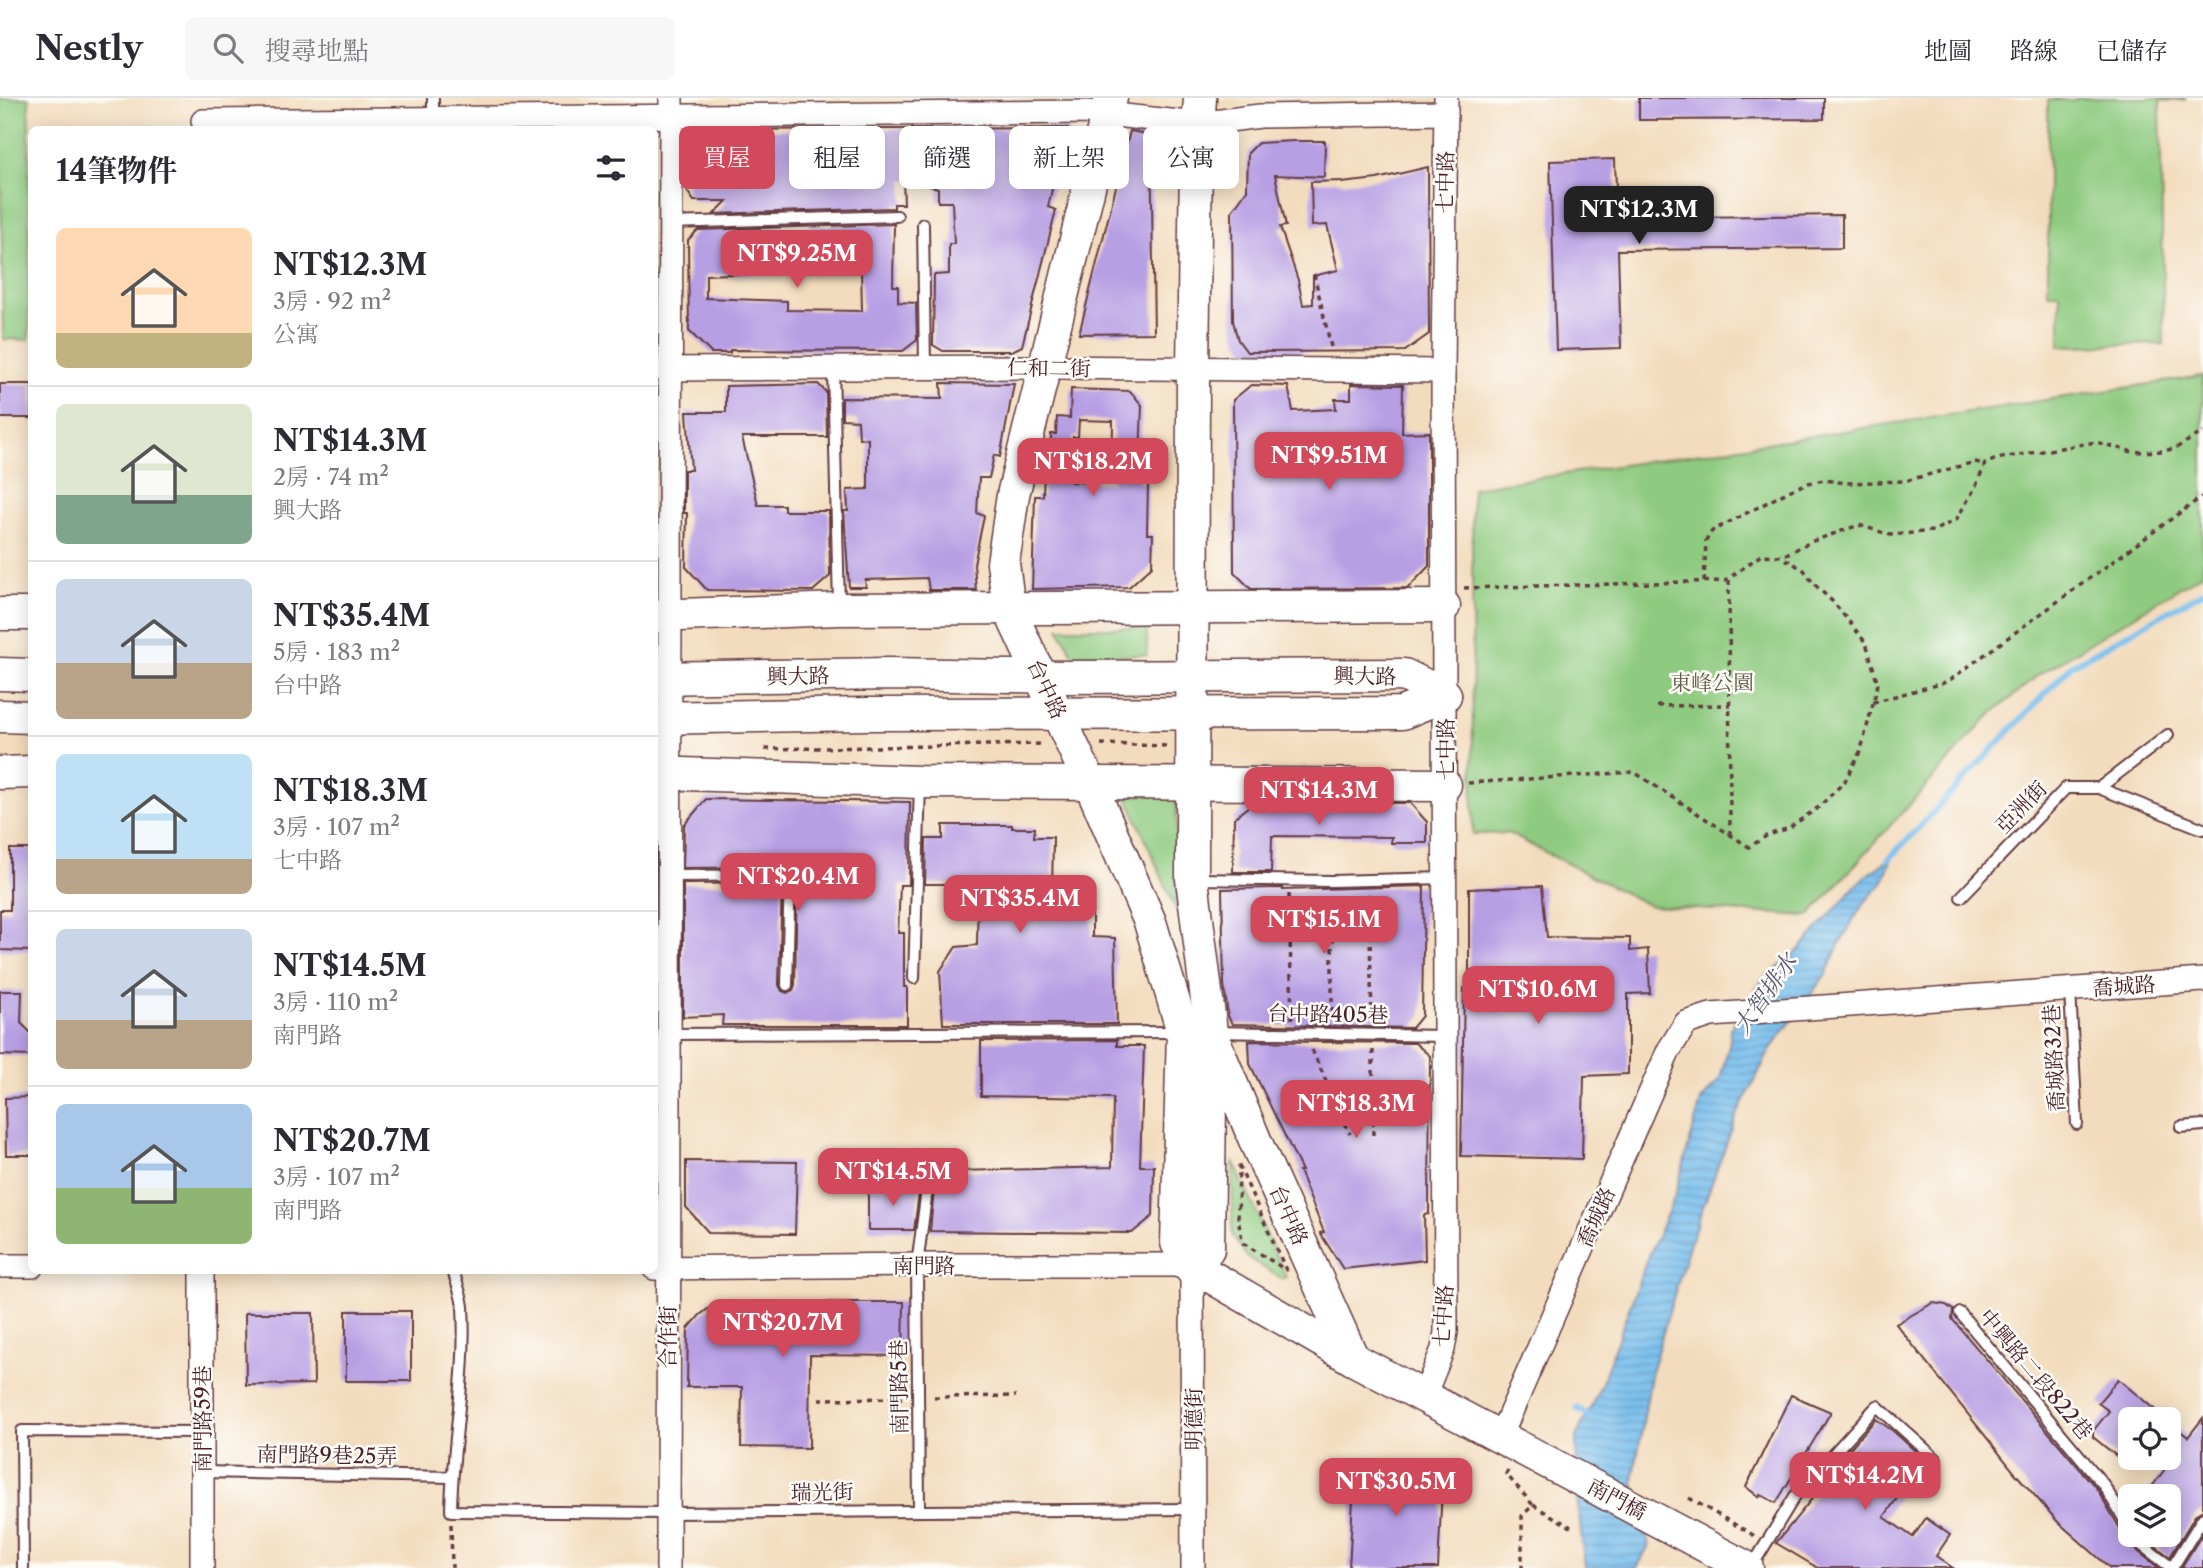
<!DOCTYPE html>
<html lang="zh-TW">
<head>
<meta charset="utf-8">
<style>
  :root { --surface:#fff; --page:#f7f7f7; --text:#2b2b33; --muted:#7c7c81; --line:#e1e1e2; --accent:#d1495b }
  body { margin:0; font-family:"Libre Caslon Text","Noto Serif TC",serif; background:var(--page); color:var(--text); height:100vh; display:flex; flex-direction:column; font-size:26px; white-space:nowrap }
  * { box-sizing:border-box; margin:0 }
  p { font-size:23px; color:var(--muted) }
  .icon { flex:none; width:38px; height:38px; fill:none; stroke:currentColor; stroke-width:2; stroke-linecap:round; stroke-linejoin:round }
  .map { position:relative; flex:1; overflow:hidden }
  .sheet { position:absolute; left:28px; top:28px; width:630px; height:1148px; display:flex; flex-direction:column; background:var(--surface); border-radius:10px; box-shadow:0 4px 18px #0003 }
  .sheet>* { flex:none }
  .guide { position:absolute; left:679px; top:28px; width:665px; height:63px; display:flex; gap:14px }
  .controls { position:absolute; left:2118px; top:1309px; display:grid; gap:14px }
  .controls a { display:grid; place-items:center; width:63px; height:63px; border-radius:10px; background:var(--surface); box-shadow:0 4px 18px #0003; font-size:35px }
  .price { position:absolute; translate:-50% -60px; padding:0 16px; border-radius:14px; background:var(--accent); color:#fff; font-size:23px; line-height:46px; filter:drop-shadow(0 2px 4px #0008) }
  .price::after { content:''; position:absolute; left:50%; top:42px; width:21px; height:16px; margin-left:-10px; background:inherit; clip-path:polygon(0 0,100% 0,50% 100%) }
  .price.on { background:#222; color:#fff }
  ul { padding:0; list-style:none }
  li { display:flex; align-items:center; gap:21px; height:175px; padding:0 28px }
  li+li { border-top:2px solid var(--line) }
  li span { display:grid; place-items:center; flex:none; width:196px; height:140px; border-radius:10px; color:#555 }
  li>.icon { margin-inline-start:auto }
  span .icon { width:84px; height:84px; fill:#fffc; stroke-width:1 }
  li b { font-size:30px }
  h2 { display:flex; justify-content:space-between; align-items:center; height:84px; padding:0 28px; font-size:30px }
  .pill { padding:0 24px; border-radius:10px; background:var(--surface); box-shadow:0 4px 18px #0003; font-size:24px; line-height:63px }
  .pill.on { background:var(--accent); color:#fff }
  header { display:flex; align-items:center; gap:42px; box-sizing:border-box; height:98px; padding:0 35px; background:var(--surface); border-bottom:2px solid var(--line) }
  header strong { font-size:33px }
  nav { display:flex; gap:38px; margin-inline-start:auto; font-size:24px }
  .search { width:490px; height:63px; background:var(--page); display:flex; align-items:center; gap:18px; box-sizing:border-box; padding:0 24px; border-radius:10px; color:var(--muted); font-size:26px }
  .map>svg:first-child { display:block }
  .green { fill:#8eca7f; stroke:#6c7455; stroke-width:2 }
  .water { fill:url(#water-rules); stroke:#5f6e8c; stroke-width:2 }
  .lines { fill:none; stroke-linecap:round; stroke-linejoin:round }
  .stream { stroke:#74bded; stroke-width:6 }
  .building { fill:#b79fe4; fill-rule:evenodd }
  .lane-casing { stroke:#633b41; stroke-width:14 }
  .street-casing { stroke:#633b41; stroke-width:26 }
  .secondary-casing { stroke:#633b41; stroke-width:35 }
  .path { stroke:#633b41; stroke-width:3.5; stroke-dasharray:5 5; stroke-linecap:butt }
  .lane { stroke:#fff; stroke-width:10 }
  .street { stroke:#fff; stroke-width:23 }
  .secondary { stroke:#fff; stroke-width:32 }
  .labels { text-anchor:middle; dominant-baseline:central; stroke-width:5; stroke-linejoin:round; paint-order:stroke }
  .street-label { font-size:21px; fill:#4a1f2b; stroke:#fdfcf7 }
  .park-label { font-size:21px; fill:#625b48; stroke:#fdfcf7 }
  .water-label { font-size:23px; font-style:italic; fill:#59566f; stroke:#fdfcf7 }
</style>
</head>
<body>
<header>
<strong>Nestly</strong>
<div class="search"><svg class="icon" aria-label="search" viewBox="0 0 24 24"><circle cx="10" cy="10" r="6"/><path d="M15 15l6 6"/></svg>搜尋地點</div>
<nav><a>地圖</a><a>路線</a><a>已儲存</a></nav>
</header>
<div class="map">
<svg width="2203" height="1470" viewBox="0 0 2203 1470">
  <defs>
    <pattern id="water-rules" width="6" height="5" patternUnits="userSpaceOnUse" patternTransform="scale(1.75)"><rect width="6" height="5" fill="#74bded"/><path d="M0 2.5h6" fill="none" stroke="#6199c0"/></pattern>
  </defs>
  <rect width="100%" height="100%" fill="#fdfcf7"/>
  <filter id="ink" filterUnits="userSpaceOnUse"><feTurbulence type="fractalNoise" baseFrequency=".0143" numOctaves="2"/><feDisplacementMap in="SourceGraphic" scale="14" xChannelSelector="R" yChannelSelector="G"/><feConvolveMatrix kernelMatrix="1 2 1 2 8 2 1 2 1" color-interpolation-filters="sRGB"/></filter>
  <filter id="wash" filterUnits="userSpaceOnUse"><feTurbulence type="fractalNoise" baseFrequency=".00686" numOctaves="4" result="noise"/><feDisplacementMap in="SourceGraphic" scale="28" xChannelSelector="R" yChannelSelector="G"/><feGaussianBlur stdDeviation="1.57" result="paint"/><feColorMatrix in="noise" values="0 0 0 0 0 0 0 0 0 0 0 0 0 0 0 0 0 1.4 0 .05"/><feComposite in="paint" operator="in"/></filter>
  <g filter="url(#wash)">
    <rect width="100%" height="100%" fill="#f3dcbd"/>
    <g class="green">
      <polygon points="0,0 29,0 29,242 3,241"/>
      <polygon points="2076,0 2185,0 2185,2 2160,3 2164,246 2060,248 2060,195 2048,195 2048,2 2075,2"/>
      <polygon points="2203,278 2203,475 2037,578 1988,619 1809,818 1650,808 1508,735 1473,736 1472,390"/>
      <polygon points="1059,530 1147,530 1147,557 1073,557"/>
      <polygon points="1176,696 1178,816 1126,697"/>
      <polygon points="1233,1063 1286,1179 1282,1181 1247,1159 1232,1137"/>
    </g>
    <polygon class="water" points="1893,758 1882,785 1863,806 1839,847 1826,876 1770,952 1737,1017 1690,1144 1652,1271 1633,1384 1649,1448 1637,1470 1585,1470 1578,1409 1576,1339 1600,1290 1646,1164 1675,1098 1701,1003 1720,981 1730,944 1730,931 1763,881 1798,853 1859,784"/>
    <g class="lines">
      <g class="stream">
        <polyline points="1888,762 2072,567 2203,494"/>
        <polyline points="1577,1310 1593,1320"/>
      </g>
    </g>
    <g id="blocks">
      <g class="building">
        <polygon points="1639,0 1824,0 1824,21 1639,22"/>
        <polygon points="1068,30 1075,42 1067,66 1058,64 1048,109 1056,112 1022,248 1012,253 943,253 933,247 934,177 949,176 949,146 954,146 952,104 938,104 938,90 903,81 904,106 894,106 894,110 714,116 727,103 694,103 687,93 687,55 710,32"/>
        <polygon points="1130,33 1151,37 1154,235 1079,236"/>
        <polygon points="1294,43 1325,43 1324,79 1275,77 1286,128 1280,129 1298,182 1303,207 1313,206 1313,178 1338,172 1327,127 1312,128 1311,84 1341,83 1342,85 1377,81 1428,69 1429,236 1405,253 1247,254 1238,242 1233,223 1232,113 1247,92 1248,55 1258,45"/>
        <polygon points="1615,61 1617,120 1842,117 1842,150 1618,152 1621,250 1556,252 1550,63"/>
        <path d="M 894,126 L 893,188 L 898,188 L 898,204 L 916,205 L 917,242 L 903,253 L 730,252 L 730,255 L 711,255 L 689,233 L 688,142 L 698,132 ZM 861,171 L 862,213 L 787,212 L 787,203 L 706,200 L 706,177 Z"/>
        <polygon points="941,285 1014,286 1000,359 994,357 989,380 979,380 977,415 984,418 974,466 976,492 929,492 927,480 865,482 866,489 849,489 844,413 848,413 847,392 868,391 868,341 859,340 858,322 842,321 842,300 942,301"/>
        <rect x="0" y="286" width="32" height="34"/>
        <polygon points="818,286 826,294 827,339 742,339 758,407 784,407 784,413 829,413 830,478 813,493 707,492 686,469 687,415 684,415 684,372 691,372 687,314 726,314 726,288"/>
        <polygon points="1351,286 1403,287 1402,335 1429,334 1429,468 1408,490 1251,491 1234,474 1233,302 1251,287 1288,288 1293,313 1336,311 1335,301 1351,301"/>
        <path d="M 1071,291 L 1130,293 L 1142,307 L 1139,385 L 1148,385 L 1147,436 L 1153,436 L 1152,468 L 1129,489 L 1032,491 L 1035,398 L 1043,398 L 1044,370 L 1048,370 L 1048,355 L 1051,355 L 1051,336 L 1056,336 L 1057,319 L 1070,320 ZM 1079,322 L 1113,323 L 1112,385 L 1071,384 L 1073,339 L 1078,339 Z"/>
        <polygon points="706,701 910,704 909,787 900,787 898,835 904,835 904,889 907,889 907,927 722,927 723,917 683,919 683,786 782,785 779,887 782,893 787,895 793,892 795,887 797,774 790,769 683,770 684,727"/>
        <polygon points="1254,704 1410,705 1427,724 1427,745 1391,745 1392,739 1272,738 1271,774 1233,774 1234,720"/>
        <polygon points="654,723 656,724 654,921"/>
        <polygon points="943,727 1012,727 1012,730 1035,730 1034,739 1053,739 1052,797 1092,798 1092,839 1115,840 1117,926 943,926 940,873 956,849 977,847 978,786 925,786 926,741 943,741"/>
        <polygon points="10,751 32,751 32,853 0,852 0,812 10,812"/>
        <polygon points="1424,788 1422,918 1412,930 1232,926 1228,918 1224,886 1222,791 1283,790 1283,792"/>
        <polygon points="1542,788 1547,839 1630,840 1630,853 1648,851 1650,895 1628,896 1628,976 1584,978 1582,1061 1461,1058 1464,890 1469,889 1469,791"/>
        <polygon points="0,893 22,893 21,925 32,936 32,958 0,957"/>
        <polygon points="1117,942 1117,948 1144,948 1140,1068 1154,1068 1153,1118 1132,1135 930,1133 935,1081 958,1081 958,1073 1112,1069 1113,1000 981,998 981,943"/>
        <polygon points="1249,943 1415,945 1430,958 1429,1116 1424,1117 1425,1162 1343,1171 1320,1135 1324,1134 1299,1073 1302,1073 1250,966"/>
        <polygon points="32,999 32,1057 6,1057 5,1000"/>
        <polygon points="686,1063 797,1064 795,1136 709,1135 686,1109"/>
        <polygon points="920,1088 914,1132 868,1132 868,1089"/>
        <polygon points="717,1204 734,1204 734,1210 801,1211 828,1222 828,1204 904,1204 903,1258 810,1257 809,1350 741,1349 742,1289 687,1289 688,1231 700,1217"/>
        <polygon points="1933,1205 1946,1207 1953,1212 1952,1221 2097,1391 2129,1446 2159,1470 2110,1470 2058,1424 2015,1375 1896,1226"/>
        <rect x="346" y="1213" width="65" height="70"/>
        <polygon points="245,1215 313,1215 314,1286 246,1287"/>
        <polygon points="2118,1281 2166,1321 2130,1321 2130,1347 2119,1360 2093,1339 2093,1333 2109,1313 2098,1305"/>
        <polygon points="1791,1297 1831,1314 1776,1405 1760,1396 1759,1399 1746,1389"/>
        <polygon points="2203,1320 2203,1412 2196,1416 2170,1459 2141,1437 2168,1437 2168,1398 2145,1398 2168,1367 2168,1323 2188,1339"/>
        <polygon points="1876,1321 1893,1333 1924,1361 1884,1419 1913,1439 1926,1420 1950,1437 1936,1458 1953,1470 1818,1470 1776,1445 1828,1381 1851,1349"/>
        <polygon points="1355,1368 1443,1370 1438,1470 1349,1470"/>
        <polygon points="2203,1435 2203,1470 2181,1470"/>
      </g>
    </g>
  </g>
  <g filter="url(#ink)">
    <use href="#blocks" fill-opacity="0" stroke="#633b41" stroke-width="2"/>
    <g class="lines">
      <defs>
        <g id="lane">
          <polyline points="433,22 433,0"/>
          <polyline points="671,125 897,118"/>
          <polyline points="923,126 925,269"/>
          <polyline points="833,270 839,508"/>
          <polyline points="2099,690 2168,637"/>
          <polyline points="669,778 790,777 787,887"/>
          <polyline points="1196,781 1332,783 1445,780"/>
          <polyline points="1961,799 2066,690 2099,690 2203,731"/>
          <polyline points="914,880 920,686"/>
          <polyline points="2070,892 2077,1026"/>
          <polyline points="1212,934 1444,938"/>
          <polyline points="669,936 1180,934"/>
          <polyline points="2181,1029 2203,1027"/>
          <path d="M 453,1172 C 456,1184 462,1197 463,1209 C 467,1277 452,1345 451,1413 L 668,1415 L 1193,1411"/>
          <polyline points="1960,1215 2103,1386 2130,1431"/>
          <polyline points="202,1374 452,1379"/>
          <polyline points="919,1412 917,1167 928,1084"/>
          <polyline points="2132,1437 2135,1442 2172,1470"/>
          <polyline points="23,1470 22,1333 202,1334"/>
          <polyline points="1751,1470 1795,1398 1877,1308 1936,1361"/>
          <polyline points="2172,1470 2203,1420"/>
        </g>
        <g id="street">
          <polyline points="203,23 1087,14 1198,26 1260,18 1446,15"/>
          <polyline points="655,271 1045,269 1443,273"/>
          <polyline points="0,1168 32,1168"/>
          <polyline points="654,1170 917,1167 1176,1167 1192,1172 1193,1470"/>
          <polyline points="202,1172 202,1470"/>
          <polyline points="1424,1298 1443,1251 1446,1234 1443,273 1446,0"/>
          <polyline points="1500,1339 1669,952 1686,925 1711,917 2203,882"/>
          <polyline points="668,1470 671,0"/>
        </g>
        <g id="secondary">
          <polyline points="1111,0 1013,397 1003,465 1009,511 1090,685 1150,824 1183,934 1177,1145 1192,1172 1208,1177 1353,1261 1747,1470"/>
          <polyline points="0,516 32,516"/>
          <polyline points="654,518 839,511 1444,508"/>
          <polyline points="0,576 32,577"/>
          <polyline points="654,580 889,576 1068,579 1404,577 1445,597"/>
          <polyline points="0,618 32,619"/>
          <polyline points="654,620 866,616 1402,615 1445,597"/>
          <polyline points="0,675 32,674"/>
          <polyline points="654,675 920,684 1445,687"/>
          <polyline points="1215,945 1257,1047 1353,1261"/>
          <polyline points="1192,1172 1208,1151 1211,934 1192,781 1193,270 1196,62 1200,0"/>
        </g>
      </defs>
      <use href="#lane" class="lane-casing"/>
      <use href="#street" class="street-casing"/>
      <use href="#secondary" class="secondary-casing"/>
      <g class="path">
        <polyline points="1314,176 1331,249"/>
        <polyline points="1729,482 1730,737"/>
        <polyline points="1704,484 1706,443 1712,433 1793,391 1808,385 1824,382 1847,385 1905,383 1975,364 1985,366"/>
        <polyline points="1464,490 1725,483 1761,457 1782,458 1813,443 1859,427 1891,437 1933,433 1956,422 1975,390 1985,366 1996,361 2096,344 2133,354 2164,353 2176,350 2203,334"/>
        <polyline points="1873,604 1947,584 2203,398"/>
        <polyline points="1657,608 1730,607"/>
        <polyline points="1101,646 1167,648"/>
        <polyline points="765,651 1044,646"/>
        <polyline points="1468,685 1634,674 1749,749 1768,737 1789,730 1819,709 1845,683 1861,652 1878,586 1866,545 1834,505 1814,486 1804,472 1782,459"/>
        <polyline points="1289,796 1292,921"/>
        <polyline points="1369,796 1372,922"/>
        <polyline points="1332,799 1332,921"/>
        <polyline points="1312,952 1350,1036"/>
        <polyline points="1373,1037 1373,950"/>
        <polygon points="1239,1068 1286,1172 1243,1145 1238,1122"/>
        <polyline points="934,1299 1016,1298"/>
        <polyline points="819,1301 902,1300"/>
        <polyline points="1508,1372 1506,1376 1533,1407 1522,1418 1522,1470"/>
        <polyline points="1689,1400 1755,1438"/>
        <polyline points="1533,1407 1571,1429"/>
        <polyline points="451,1426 452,1470"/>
      </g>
      <use href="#lane" class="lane"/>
      <use href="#street" class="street"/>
      <use href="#secondary" class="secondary"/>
    </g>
  </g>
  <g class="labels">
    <g class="street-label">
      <text transform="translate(1445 84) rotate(-89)">七中路</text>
      <text transform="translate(1049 270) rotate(1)">仁和二街</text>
      <text transform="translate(798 578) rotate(-1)">興大路</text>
      <text transform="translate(1365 578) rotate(1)">興大路</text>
      <text transform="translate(1047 591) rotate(65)">台中路</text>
      <text transform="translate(1445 651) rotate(-90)">七中路</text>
      <text transform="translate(2021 709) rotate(-46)">亞洲街</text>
      <text transform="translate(2124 888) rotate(-4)">喬城路</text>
      <text transform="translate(1328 916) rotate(1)">台中路405巷</text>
      <text transform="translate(2054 960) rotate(-93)">喬城路32巷</text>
      <text transform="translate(1289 1117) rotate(66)">台中路</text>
      <text transform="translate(1596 1119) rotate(-66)">喬城路</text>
      <text x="924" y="1167">南門路</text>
      <text transform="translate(1443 1218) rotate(-86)">七中路</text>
      <text transform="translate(667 1239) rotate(-90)">合作街</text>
      <text transform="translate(2036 1276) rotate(50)">中興路二段822巷</text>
      <text transform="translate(899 1289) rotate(-91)">南門路5巷</text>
      <text transform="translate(202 1321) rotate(-90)">南門路59巷</text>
      <text transform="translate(1193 1321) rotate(-90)">明德街</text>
      <text transform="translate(327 1357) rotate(1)">南門路9巷25弄</text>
      <text transform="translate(822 1394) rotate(-1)">瑞光街</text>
      <text transform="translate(1617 1401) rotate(28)">南門橋</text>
    </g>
    <g class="park-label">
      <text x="1712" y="584">東峰公園</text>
    </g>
    <g class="water-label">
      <text transform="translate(1765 896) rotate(-55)">大智排水</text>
    </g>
  </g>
</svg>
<div class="controls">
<a><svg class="icon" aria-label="locate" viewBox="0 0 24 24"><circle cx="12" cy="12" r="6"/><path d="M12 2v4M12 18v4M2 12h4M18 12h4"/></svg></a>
<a><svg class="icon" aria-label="layers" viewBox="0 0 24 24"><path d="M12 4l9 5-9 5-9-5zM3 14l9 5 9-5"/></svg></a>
</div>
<b class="price on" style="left:1639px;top:148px">NT$12.3M</b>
<b class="price" style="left:797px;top:192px">NT$9.25M</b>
<b class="price" style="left:1329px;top:394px">NT$9.51M</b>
<b class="price" style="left:1093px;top:400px">NT$18.2M</b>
<b class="price" style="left:1319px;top:729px">NT$14.3M</b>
<b class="price" style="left:798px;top:815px">NT$20.4M</b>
<b class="price" style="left:1020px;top:837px">NT$35.4M</b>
<b class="price" style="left:1324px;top:858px">NT$15.1M</b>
<b class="price" style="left:1538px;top:928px">NT$10.6M</b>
<b class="price" style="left:1356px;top:1042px">NT$18.3M</b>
<b class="price" style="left:893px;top:1110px">NT$14.5M</b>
<b class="price" style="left:783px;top:1261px">NT$20.7M</b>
<b class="price" style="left:1865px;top:1414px">NT$14.2M</b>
<b class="price" style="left:1396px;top:1420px">NT$30.5M</b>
<div class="guide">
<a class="pill on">買屋</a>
<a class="pill">租屋</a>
<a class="pill">篩選</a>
<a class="pill">新上架</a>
<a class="pill">公寓</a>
</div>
<section class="sheet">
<h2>14筆物件<svg class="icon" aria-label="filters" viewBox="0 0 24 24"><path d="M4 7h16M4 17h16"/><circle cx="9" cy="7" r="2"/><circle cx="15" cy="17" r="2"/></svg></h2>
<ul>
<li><span style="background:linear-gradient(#ffd9b3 75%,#c2b280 0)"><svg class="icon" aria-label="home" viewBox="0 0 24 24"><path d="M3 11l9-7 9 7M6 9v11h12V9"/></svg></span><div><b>NT$12.3M</b><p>3房 · 92 m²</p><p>公寓</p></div></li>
<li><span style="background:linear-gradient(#dfe7d0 65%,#7fa58c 0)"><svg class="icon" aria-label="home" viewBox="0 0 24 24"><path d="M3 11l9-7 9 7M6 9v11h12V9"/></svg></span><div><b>NT$14.3M</b><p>2房 · 74 m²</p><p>興大路</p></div></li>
<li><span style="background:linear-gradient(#c9d6e8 60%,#b9a48a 0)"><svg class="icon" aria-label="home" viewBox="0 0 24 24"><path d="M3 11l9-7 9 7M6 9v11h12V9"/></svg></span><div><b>NT$35.4M</b><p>5房 · 183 m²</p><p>台中路</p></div></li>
<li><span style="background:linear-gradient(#bfe0f5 75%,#b9a48a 0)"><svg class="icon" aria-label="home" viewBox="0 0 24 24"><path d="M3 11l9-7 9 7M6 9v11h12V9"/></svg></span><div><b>NT$18.3M</b><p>3房 · 107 m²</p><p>七中路</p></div></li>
<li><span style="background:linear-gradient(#c9d6e8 65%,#b9a48a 0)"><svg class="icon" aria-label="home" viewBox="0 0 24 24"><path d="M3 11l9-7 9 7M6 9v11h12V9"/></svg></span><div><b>NT$14.5M</b><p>3房 · 110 m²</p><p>南門路</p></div></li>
<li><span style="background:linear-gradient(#a9c7e8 60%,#8fb573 0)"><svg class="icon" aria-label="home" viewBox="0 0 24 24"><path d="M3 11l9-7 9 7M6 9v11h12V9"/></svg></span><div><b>NT$20.7M</b><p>3房 · 107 m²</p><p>南門路</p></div></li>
</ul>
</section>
</div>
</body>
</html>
